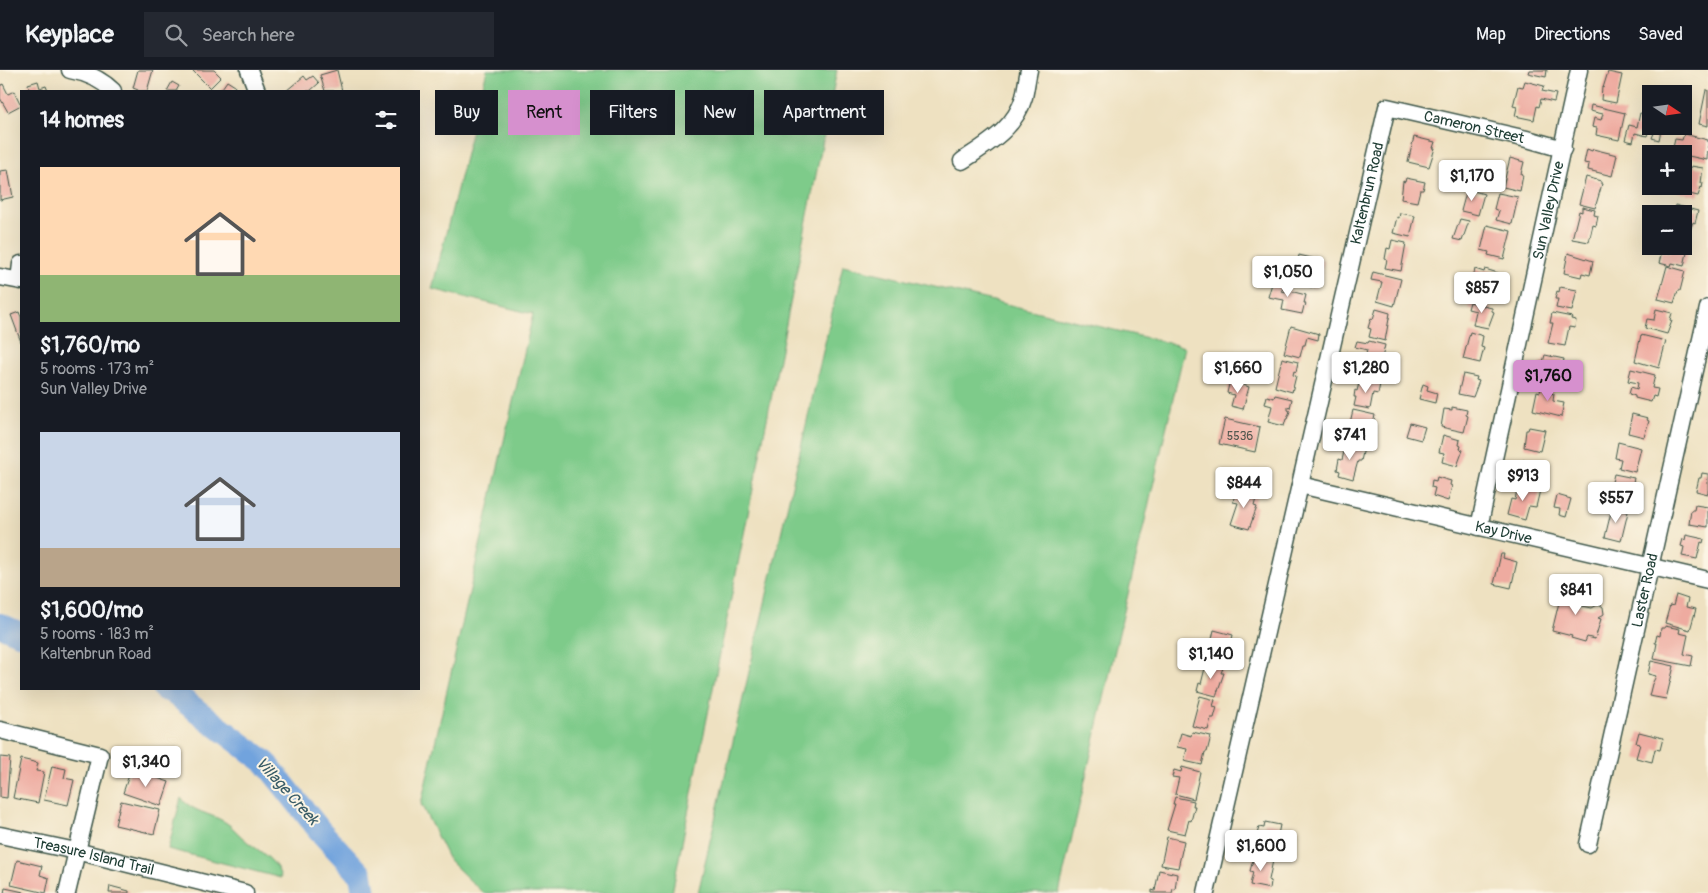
<!DOCTYPE html>
<html lang="en">
<head>
<meta charset="utf-8">
<style>
  :root { --surface:#171b24; --page:#242831; --text:#f1f3f6; --muted:#9ea1a6; --line:#363941; --accent:#d690ce }
  body { margin:0; font-family:Pangolin,sans-serif; background:var(--page); color:var(--text); height:100vh; display:flex; flex-direction:column; font-size:19px; white-space:nowrap }
  * { box-sizing:border-box; margin:0 }
  p { font-size:16px; color:var(--muted) }
  .icon { flex:none; width:28px; height:28px; fill:none; stroke:currentColor; stroke-width:2; stroke-linecap:round; stroke-linejoin:round }
  .map { position:relative; flex:1; overflow:hidden }
  .drawer { position:absolute; left:20px; top:20px; width:400px; height:600px; display:flex; flex-direction:column; background:var(--surface); border-radius:0px; box-shadow:0 5px 20px #0002 }
  .drawer>* { flex:none }
  .banner { position:absolute; left:435px; top:20px; width:475px; height:45px; display:flex; gap:10px }
  .needle { width:32px; rotate:103deg }
  .controls { position:absolute; left:1642px; top:15px; display:grid; gap:10px }
  .controls a { display:grid; place-items:center; width:50px; height:50px; border-radius:0px; background:var(--surface); box-shadow:0 5px 20px #0002; font-size:25px }
  .price { position:absolute; translate:-50% -42px; padding:0 11px; border-radius:5px; background:#fff; color:#222; font-size:16px; line-height:32px; filter:drop-shadow(0 1px 2px #0008) }
  .price::after { content:''; position:absolute; left:50%; top:30px; width:15px; height:11px; margin-left:-8px; background:inherit; clip-path:polygon(0 0,100% 0,50% 100%) }
  .price.current { background:var(--accent); color:#111 }
  ul { padding:0; list-style:none }
  li { display:grid; align-content:center; gap:10px; height:265px; padding:0 20px }
  li span { display:grid; place-items:center; height:155px; border-radius:0px; color:#555 }
  li>.icon { margin-inline-start:auto }
  span .icon { width:90px; height:90px; fill:#fffc; stroke-width:1 }
  li b { font-size:21px }
  h2 { display:flex; justify-content:space-between; align-items:center; height:60px; padding:0 20px; font-size:21px }
  .tag { padding:0 18px; border-radius:0px; background:var(--surface); box-shadow:0 5px 20px #0002; font-size:18px; line-height:45px }
  .tag.current { background:var(--accent); color:#111 }
  header { display:flex; align-items:center; gap:30px; box-sizing:border-box; height:70px; padding:0 25px; background:var(--surface); border-bottom:1px solid var(--line) }
  header strong { font-size:24px }
  nav { display:flex; gap:28px; margin-inline-start:auto; font-size:18px }
  .search { width:350px; height:45px; background:var(--page); display:flex; align-items:center; gap:12px; box-sizing:border-box; padding:0 18px; border-radius:0px; color:var(--muted); font-size:19px }
  .map>svg:first-child { display:block }
  .green { fill:#7ecb8a; stroke:#4e845f }
  .lines { fill:none; stroke-linecap:round; stroke-linejoin:round }
  .river { stroke:#71a3dd; stroke-width:24 }
  .building { fill:#eeaba0 }
  .minor-casing { stroke:#3e5649; stroke-width:19 }
  .minor { stroke:#fff; stroke-width:16 }
  .labels { text-anchor:middle; dominant-baseline:central; stroke-width:4; stroke-linejoin:round; paint-order:stroke }
  .number-label { font-size:12px; fill:#53584f }
  .street-label { font-size:15px; fill:#1f3d34; stroke:#fcf5e5 }
  .water-label { font-size:16px; font-style:italic; fill:#385c67; stroke:#fcf5e5 }
</style>
</head>
<body>
<header>
<strong>Keyplace</strong>
<div class="search"><svg class="icon" aria-label="search" viewBox="0 0 24 24"><circle cx="10" cy="10" r="6"/><path d="M15 15l6 6"/></svg>Search here</div>
<nav><a>Map</a><a>Directions</a><a>Saved</a></nav>
</header>
<div class="map">
<svg width="1708" height="823" viewBox="0 0 1708 823">
  <rect width="100%" height="100%" fill="#fcf5e5"/>
  <filter id="ink" filterUnits="userSpaceOnUse"><feTurbulence type="fractalNoise" baseFrequency=".02" numOctaves="2"/><feDisplacementMap in="SourceGraphic" scale="10" xChannelSelector="R" yChannelSelector="G"/><feConvolveMatrix kernelMatrix="1 2 1 2 8 2 1 2 1" color-interpolation-filters="sRGB"/></filter>
  <filter id="wash" filterUnits="userSpaceOnUse"><feTurbulence type="fractalNoise" baseFrequency=".0096" numOctaves="4" result="noise"/><feDisplacementMap in="SourceGraphic" scale="20" xChannelSelector="R" yChannelSelector="G"/><feGaussianBlur stdDeviation="1.12" result="paint"/><feColorMatrix in="noise" values="0 0 0 0 0 0 0 0 0 0 0 0 0 0 0 0 0 1.4 0 .05"/><feComposite in="paint" operator="in"/></filter>
  <g filter="url(#wash)">
    <rect width="100%" height="100%" fill="#eee1c1"/>
    <g class="green">
      <polygon points="487,0 837,0 672,823 483,823 449,790 421,734 533,244 432,219"/>
      <polygon points="843,195 1185,277 1059,823 698,823"/>
      <path d="M 181,728 C 192,742 210,743 225,752 C 232,756 236,762 242,767 C 255,780 277,788 281,808 L 168,779 Z"/>
    </g>
    <g class="lines">
      <g class="river">
        <polyline points="0,555 21,564"/>
        <polyline points="164,619 171,621 266,693 321,762 361,805 364,823"/>
      </g>
    </g>
    <g id="blocks">
      <g class="building">
        <polygon points="138,0 153,0 147,21 138,21 138,20 133,18"/>
        <polygon points="192,0 214,0 221,7 210,18"/>
        <polygon points="337,0 342,21 325,21 320,5"/>
        <polygon points="1529,0 1547,0 1546,7 1528,3"/>
        <polygon points="1608,2 1622,5 1616,33 1601,30 1602,17 1603,18"/>
        <polygon points="304,6 307,10 313,6 319,13 310,21 286,21"/>
        <polygon points="38,11 40,18 46,16 48,21 30,21 28,14"/>
        <polygon points="227,11 235,16 232,21 220,21"/>
        <polygon points="1525,11 1544,16 1542,21 1556,24 1554,32 1541,29 1539,37 1537,36 1534,50 1515,46 1517,37 1513,36 1518,16 1523,17"/>
        <polygon points="172,12 179,16 176,21 167,21"/>
        <polygon points="3,14 8,24 14,21 21,35 8,42 0,28 0,16"/>
        <polygon points="1706,20 1708,20 1708,56 1699,54"/>
        <polygon points="1591,35 1625,43 1619,70 1596,65 1597,58 1592,57 1594,48 1601,50 1603,44 1590,41"/>
        <polygon points="1640,43 1651,45 1651,56 1661,60 1659,70 1652,68 1654,63 1648,62 1647,66 1635,63 1633,72 1625,70 1629,55 1637,57"/>
        <polygon points="1684,64 1708,70 1707,90 1684,85 1684,84 1672,82 1675,69 1682,70"/>
        <polygon points="1414,67 1435,72 1433,78 1435,78 1429,97 1408,92"/>
        <polygon points="1587,79 1592,81 1593,79 1617,85 1612,106 1588,100 1589,94 1584,93"/>
        <polygon points="1510,88 1524,92 1521,104 1523,105 1520,121 1503,117"/>
        <polygon points="1691,96 1703,98 1701,113 1703,113 1702,118 1701,117 1698,126 1676,121 1677,116 1684,116 1684,100 1689,101"/>
        <polygon points="8,100 13,127 0,130 0,101"/>
        <polygon points="1586,107 1601,111 1601,114 1602,114 1595,138 1579,134"/>
        <polygon points="1406,108 1425,112 1423,120 1420,120 1417,132 1401,129 1403,111 1405,112"/>
        <polygon points="1467,119 1484,124 1478,145 1461,141"/>
        <polygon points="1498,123 1518,127 1512,154 1496,150 1499,141 1494,139"/>
        <polygon points="1675,135 1698,141 1695,153 1693,152 1690,161 1684,160 1684,144 1673,144"/>
        <polygon points="1582,137 1595,140 1594,145 1598,146 1596,156 1593,155 1589,172 1572,169 1579,141 1582,142"/>
        <polygon points="1400,143 1415,146 1410,167 1393,163 1397,147 1399,148"/>
        <polygon points="1460,149 1469,151 1462,171 1453,169"/>
        <polygon points="1487,155 1511,161 1504,189 1488,185 1489,182 1481,180"/>
        <polygon points="1684,167 1689,168 1687,174 1689,174 1684,196 1672,193 1671,196 1659,193 1662,181 1670,183 1672,176 1684,176"/>
        <polygon points="1392,170 1406,173 1401,201 1385,198 1387,190 1385,189 1387,178 1390,179"/>
        <polygon points="1568,183 1593,191 1590,205 1582,203 1581,207 1564,203"/>
        <polygon points="1299,185 1324,191 1322,199 1320,199 1319,202 1322,202 1319,211 1317,210 1315,218 1299,214 1304,197 1297,195"/>
        <polygon points="1667,196 1685,201 1680,221 1678,221 1674,233 1658,229"/>
        <polygon points="1475,199 1484,202 1485,199 1498,203 1497,207 1500,208 1496,224 1479,219 1480,215 1472,213"/>
        <polygon points="1373,202 1401,209 1394,236 1377,231 1382,212 1371,210"/>
        <polygon points="1273,210 1284,213 1282,221 1286,222 1286,220 1306,225 1304,233 1306,233 1305,237 1304,236 1302,244 1282,240 1284,230 1268,227"/>
        <polygon points="1560,217 1577,220 1572,241 1556,238 1558,229 1555,229 1557,221 1559,222"/>
        <polygon points="1479,231 1484,232 1483,236 1492,238 1492,241 1494,242 1488,258 1473,255 1476,241 1468,239 1470,232 1478,234"/>
        <polygon points="1376,239 1390,243 1385,271 1369,267 1371,259 1368,258 1371,248 1373,249"/>
        <polygon points="1656,239 1672,243 1670,250 1672,251 1667,264 1645,258 1647,249 1654,250"/>
        <polygon points="19,242 21,247 21,272 11,245"/>
        <polygon points="1552,243 1572,247 1571,249 1576,250 1575,258 1569,257 1565,276 1548,273 1553,253 1550,253"/>
        <polygon points="1291,256 1319,264 1318,270 1307,267 1305,275 1303,275 1300,287 1284,283"/>
        <polygon points="1470,262 1483,266 1481,277 1484,278 1480,293 1463,289"/>
        <polygon points="1641,265 1666,271 1659,298 1635,291"/>
        <polygon points="1357,271 1368,273 1369,271 1385,275 1378,306 1362,302 1367,280 1355,277"/>
        <polygon points="1545,285 1564,289 1562,299 1558,298 1556,310 1540,307 1542,298 1540,297 1541,292 1543,292"/>
        <polygon points="1282,288 1298,292 1296,302 1294,301 1293,305 1296,306 1292,322 1275,317"/>
        <polygon points="1631,299 1655,305 1652,318 1658,319 1656,327 1653,326 1651,332 1635,328 1635,326 1629,324 1631,317 1637,319 1638,313 1628,311"/>
        <polygon points="1463,304 1477,307 1476,310 1479,311 1473,327 1458,324"/>
        <polygon points="1360,309 1380,314 1378,324 1373,323 1370,339 1354,336 1356,327 1354,327 1355,320 1357,321"/>
        <polygon points="1230,310 1249,317 1243,339 1231,336 1234,325 1227,323"/>
        <polygon points="1542,313 1553,316 1551,323 1554,324 1553,331 1564,333 1561,347 1533,340 1537,321 1540,322"/>
        <polygon points="1423,314 1428,316 1427,320 1437,323 1435,333 1419,329"/>
        <polygon points="1275,325 1292,329 1290,338 1288,337 1288,340 1290,341 1287,349 1286,349 1284,356 1268,352 1272,336 1265,334 1267,326 1274,328"/>
        <polygon points="1452,337 1467,340 1466,345 1468,346 1464,362 1441,357 1444,339 1452,340"/>
        <polygon points="1353,340 1375,345 1371,365 1375,366 1372,376 1346,370"/>
        <polygon points="1632,344 1648,348 1647,350 1649,351 1644,367 1628,363"/>
        <polygon points="1225,349 1260,357 1255,382 1219,374"/>
        <polygon points="1410,353 1425,357 1421,370 1406,366"/>
        <polygon points="1529,357 1545,360 1540,381 1524,377 1526,360 1528,360"/>
        <polygon points="1443,365 1460,370 1459,375 1461,376 1460,379 1463,380 1457,396 1442,392 1444,383 1439,382"/>
        <polygon points="1618,372 1641,378 1635,402 1619,398 1621,389 1615,388"/>
        <polygon points="1346,373 1364,378 1361,391 1358,391 1353,409 1339,405 1340,401 1337,400 1339,389 1342,390"/>
        <polygon points="1523,390 1538,394 1538,396 1545,398 1543,407 1536,406 1535,408 1537,408 1536,415 1517,410"/>
        <polygon points="1702,403 1708,404 1708,424 1696,421 1699,408 1701,408"/>
        <polygon points="1614,404 1634,408 1631,421 1634,421 1628,436 1612,433 1615,417 1611,416"/>
        <polygon points="1437,407 1451,411 1450,415 1452,416 1448,431 1433,426 1435,418 1431,417 1432,410 1436,411"/>
        <polygon points="1518,415 1540,420 1536,437 1529,436 1525,450 1507,445 1511,429 1515,430"/>
        <polygon points="1236,419 1257,425 1254,436 1257,437 1249,459 1231,454 1238,433 1233,432"/>
        <polygon points="1557,425 1571,429 1566,447 1559,445 1560,439 1554,438"/>
        <polygon points="1695,435 1708,437 1708,457 1689,454 1691,440 1694,440"/>
        <polygon points="1612,438 1628,442 1621,471 1605,467"/>
        <polygon points="1686,465 1704,469 1703,473 1701,472 1697,489 1682,486 1684,477 1681,476 1683,469 1685,470"/>
        <polygon points="1501,484 1504,484 1503,488 1517,492 1511,518 1494,514"/>
        <polygon points="1564,512 1578,515 1573,534 1592,538 1599,534 1603,537 1604,544 1598,548 1601,549 1595,569 1587,567 1585,572 1571,568 1572,566 1552,561"/>
        <polygon points="1676,525 1688,529 1686,537 1696,539 1690,560 1665,553 1670,535 1673,536"/>
        <polygon points="1665,556 1680,559 1679,563 1688,565 1684,584 1693,586 1691,596 1654,589 1657,573 1655,573 1657,565 1660,566 1661,558 1665,558"/>
        <polygon points="1214,560 1233,565 1229,581 1227,580 1224,591 1208,587"/>
        <polygon points="1651,591 1674,596 1666,629 1649,626 1652,614 1656,606 1648,604"/>
        <polygon points="1206,594 1223,598 1221,603 1224,603 1216,626 1197,621 1199,613 1201,614"/>
        <polygon points="1200,626 1215,630 1213,636 1217,637 1214,648 1211,648 1208,660 1192,656"/>
        <polygon points="1192,662 1211,666 1207,682 1205,682 1202,695 1184,691 1187,679 1177,677 1181,663 1191,666"/>
        <polygon points="1639,662 1663,668 1660,680 1655,679 1652,692 1636,688 1640,674 1636,673"/>
        <polygon points="0,687 10,688 7,728 0,727"/>
        <polygon points="21,689 38,693 36,701 44,702 38,733 13,728"/>
        <polygon points="52,696 66,699 64,708 74,710 68,735 44,730"/>
        <polygon points="1182,697 1200,702 1194,729 1175,724 1179,708 1172,707 1174,700 1181,702"/>
        <polygon points="131,699 169,712 161,736 123,723"/>
        <polygon points="1175,727 1194,731 1193,736 1195,736 1191,751 1189,750 1185,764 1167,760 1175,734 1173,734"/>
        <polygon points="121,731 160,740 154,764 115,755"/>
        <polygon points="1265,752 1280,755 1274,784 1253,779 1259,757 1264,758"/>
        <polygon points="1167,767 1184,771 1178,798 1161,795"/>
        <polygon points="1254,786 1273,790 1269,810 1271,811 1270,819 1250,815 1253,802 1250,801"/>
        <polygon points="17,790 42,796 40,805 49,808 46,823 11,815"/>
        <polygon points="1159,800 1177,804 1175,820 1173,819 1172,823 1152,823 1152,820 1155,821"/>
        <polygon points="110,816 129,821 129,823 109,823"/>
        <polygon points="5,818 24,822 24,823 4,823"/>
      </g>
    </g>
  </g>
  <g filter="url(#ink)">
    <use href="#blocks" fill-opacity="0" stroke="#3e5649" stroke-width="1"/>
    <g class="lines">
      <defs>
        <g id="minor">
          <path d="M 70,0 C 88,3 101,9 113,21"/>
          <polyline points="249,0 257,21"/>
          <path d="M 962,91 C 987,74 1015,59 1024,27 C 1026,18 1027,9 1029,0"/>
          <polyline points="0,207 21,211"/>
          <polyline points="19,210 21,194"/>
          <path id="s1" d="M 1300,415 L 1708,510"/>
          <path id="s2" d="M 1479,457 L 1579,0"/>
          <polyline points="0,660 100,685 67,823"/>
          <path id="s3" d="M 0,765 L 76,781 L 245,823"/>
          <path id="s4" d="M 1588,774 L 1708,238"/>
          <path id="s5" d="M 1206,823 L 1387,37 L 1531,70 L 1563,79"/>
        </g>
      </defs>
      <use href="#minor" class="minor-casing"/>
      <use href="#minor" class="minor"/>
    </g>
  </g>
  <g class="labels">
    <g class="number-label">
      <text x="1240" y="366">5536</text>
    </g>
    <g class="street-label">
      <text stroke="none"><textPath href="#s5" startOffset="896">Cameron Street</textPath></text>
      <text stroke="none"><textPath href="#s5" startOffset="718">Kaltenbrun Road</textPath></text>
      <text stroke="none"><textPath href="#s2" startOffset="324">Sun Valley Drive</textPath></text>
      <text stroke="none"><textPath href="#s1" startOffset="209">Kay Drive</textPath></text>
      <text stroke="none"><textPath href="#s4" startOffset="260">Laster Road</textPath></text>
      <text stroke="none"><textPath href="#s3" startOffset="96">Treasure Island Trail</textPath></text>
    </g>
    <g class="water-label">
      <text transform="translate(287 721) rotate(48)">Village Creek</text>
    </g>
  </g>
</svg>
<div class="controls">
<a><svg class="needle" viewBox="-14 -14 28 28"><path d="M0-13l5 13h-10z" fill="#e53935"/><path d="M0 13l5-13h-10z" fill="#9ea1a6"/></svg></a>
<a>+</a>
<a>−</a>
</div>
<b class="price" style="left:1472px;top:132px">$1,170</b>
<b class="price" style="left:1288px;top:228px">$1,050</b>
<b class="price" style="left:1482px;top:244px">$857</b>
<b class="price" style="left:1238px;top:324px">$1,660</b>
<b class="price" style="left:1366px;top:324px">$1,280</b>
<b class="price current" style="left:1548px;top:332px">$1,760</b>
<b class="price" style="left:1350px;top:391px">$741</b>
<b class="price" style="left:1523px;top:432px">$913</b>
<b class="price" style="left:1244px;top:439px">$844</b>
<b class="price" style="left:1616px;top:454px">$557</b>
<b class="price" style="left:1576px;top:546px">$841</b>
<b class="price" style="left:1211px;top:610px">$1,140</b>
<b class="price" style="left:146px;top:718px">$1,340</b>
<b class="price" style="left:1261px;top:802px">$1,600</b>
<div class="banner">
<a class="tag">Buy</a>
<a class="tag current">Rent</a>
<a class="tag">Filters</a>
<a class="tag">New</a>
<a class="tag">Apartment</a>
</div>
<section class="drawer">
<h2>14 homes<svg class="icon" aria-label="filters" viewBox="0 0 24 24"><path d="M4 7h16M4 17h16"/><circle cx="9" cy="7" r="2"/><circle cx="15" cy="17" r="2"/></svg></h2>
<ul>
<li><span style="background:linear-gradient(#ffd9b3 70%,#8fb573 0)"><svg class="icon" aria-label="home" viewBox="0 0 24 24"><path d="M3 11l9-7 9 7M6 9v11h12V9"/></svg></span><div><b>$1,760/mo</b><p>5 rooms · 173 m²</p><p>Sun Valley Drive</p></div></li>
<li><span style="background:linear-gradient(#c9d6e8 75%,#b9a48a 0)"><svg class="icon" aria-label="home" viewBox="0 0 24 24"><path d="M3 11l9-7 9 7M6 9v11h12V9"/></svg></span><div><b>$1,600/mo</b><p>5 rooms · 183 m²</p><p>Kaltenbrun Road</p></div></li>
</ul>
</section>
</div>
</body>
</html>
